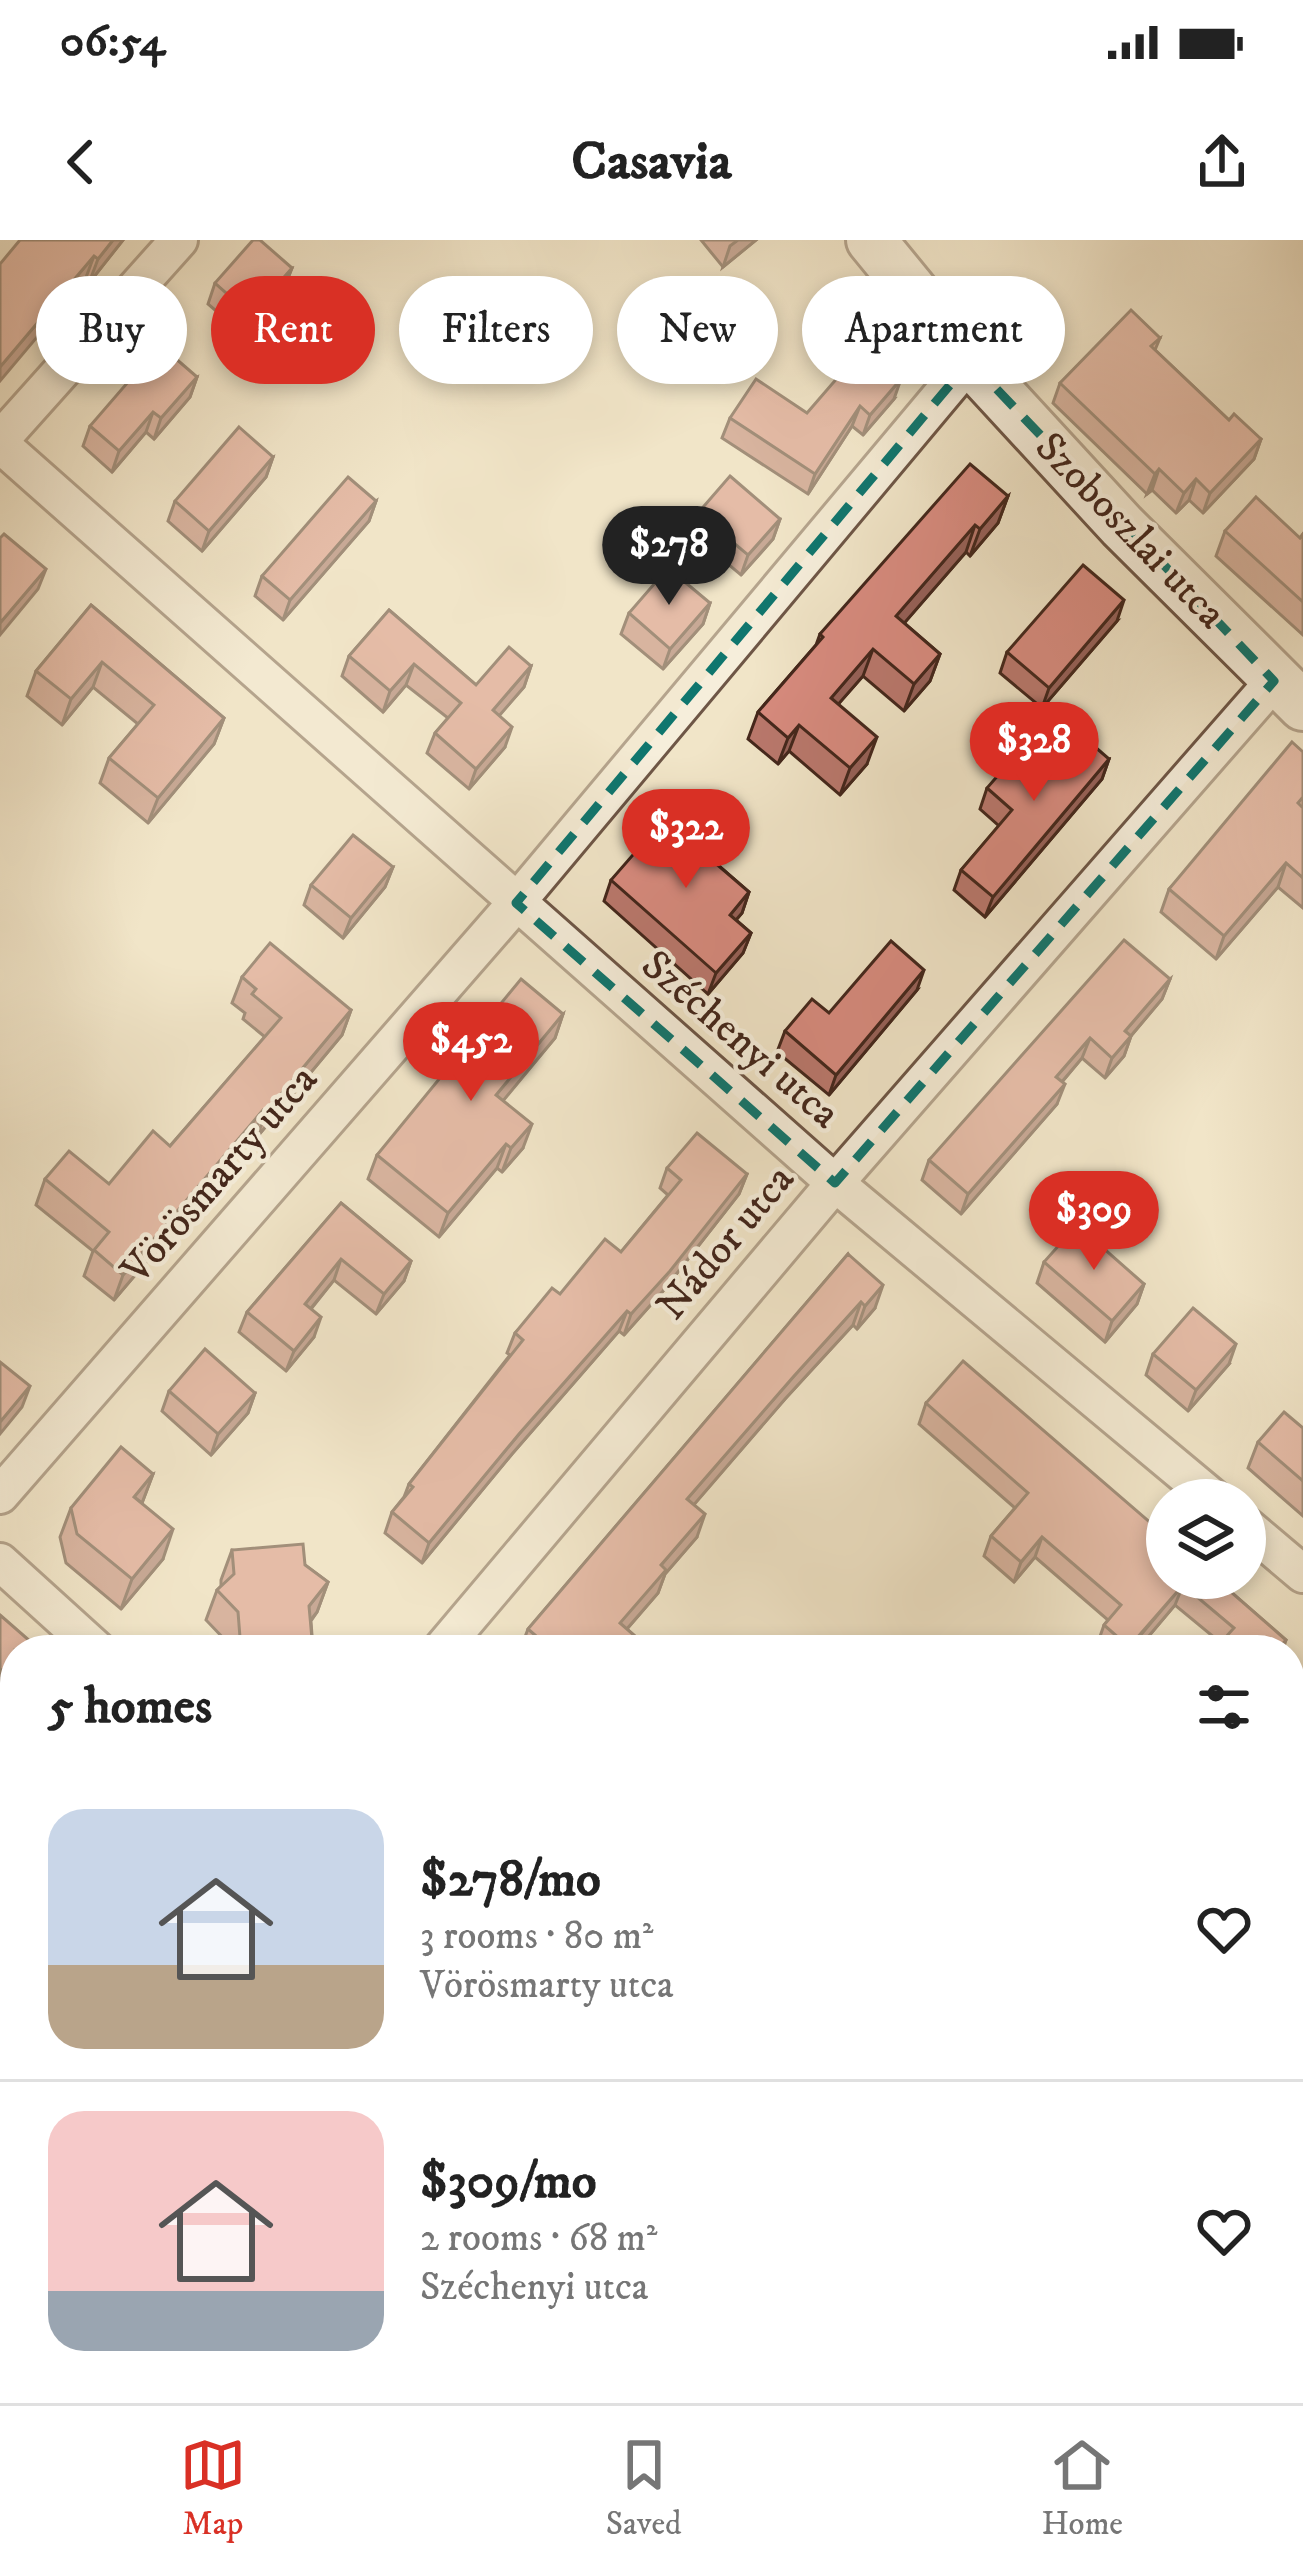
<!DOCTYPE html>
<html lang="en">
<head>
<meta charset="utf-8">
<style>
  :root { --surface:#fff; --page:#f6f6f6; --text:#222; --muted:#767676; --line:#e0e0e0; --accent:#d93025 }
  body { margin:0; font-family:"IM FELL DW Pica",serif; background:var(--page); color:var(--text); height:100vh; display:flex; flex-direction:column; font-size:45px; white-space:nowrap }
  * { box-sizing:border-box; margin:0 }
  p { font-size:39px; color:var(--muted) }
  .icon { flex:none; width:66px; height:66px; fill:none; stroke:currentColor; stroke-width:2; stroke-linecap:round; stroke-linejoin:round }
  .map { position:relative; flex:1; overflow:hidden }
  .sheet { position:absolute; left:0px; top:1395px; width:1305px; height:768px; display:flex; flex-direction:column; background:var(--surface); border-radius:48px 48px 0 0; box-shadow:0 6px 18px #0003 }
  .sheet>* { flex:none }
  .top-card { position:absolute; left:36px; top:36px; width:1233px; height:108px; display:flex; gap:24px }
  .tools { position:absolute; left:1146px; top:1239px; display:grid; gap:24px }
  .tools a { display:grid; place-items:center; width:120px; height:120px; border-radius:50%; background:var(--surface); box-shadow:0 6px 18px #0003; font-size:60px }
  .price { position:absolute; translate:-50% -102px; padding:0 27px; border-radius:42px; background:var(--accent); color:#fff; font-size:39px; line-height:78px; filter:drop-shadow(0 3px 6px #0008) }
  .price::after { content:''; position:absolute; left:50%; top:72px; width:36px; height:27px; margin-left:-18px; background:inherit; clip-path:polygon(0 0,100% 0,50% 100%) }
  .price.active { background:#222; color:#fff }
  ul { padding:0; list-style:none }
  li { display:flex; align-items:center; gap:36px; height:300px; padding:0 48px }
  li+li { border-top:3px solid var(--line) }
  li span { display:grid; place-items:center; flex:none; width:336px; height:240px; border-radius:36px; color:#555 }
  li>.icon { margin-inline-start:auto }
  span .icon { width:144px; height:144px; fill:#fffc; stroke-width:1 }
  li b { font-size:51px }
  h2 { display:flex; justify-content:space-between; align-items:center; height:144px; padding:0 48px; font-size:51px }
  .pill { padding:0 42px; border-radius:54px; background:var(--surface); box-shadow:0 6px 18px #0003; font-size:42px; line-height:108px }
  .pill.active { background:var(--accent); color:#fff }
  .status { display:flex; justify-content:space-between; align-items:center; height:84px; padding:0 60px; background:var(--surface); direction:ltr }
  .status svg { height:33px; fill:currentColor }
  header { display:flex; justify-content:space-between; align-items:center; height:156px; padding:0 48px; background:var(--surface); font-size:54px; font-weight:700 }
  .dock { display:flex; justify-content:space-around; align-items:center; height:168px; border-top:3px solid var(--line); background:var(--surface); font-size:33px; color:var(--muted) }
  .dock a { display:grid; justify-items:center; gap:6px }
  .dock .active { color:var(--accent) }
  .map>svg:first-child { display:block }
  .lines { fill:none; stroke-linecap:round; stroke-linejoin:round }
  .minor-casing { stroke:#6e5646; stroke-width:42 }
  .tertiary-casing { stroke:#6e5646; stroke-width:54 }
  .minor { stroke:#f6eedb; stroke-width:36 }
  .tertiary { stroke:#f6eedb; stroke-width:48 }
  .wall { fill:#ba786d; stroke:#43261b; stroke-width:3 }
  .shaded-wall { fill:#976159; stroke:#43261b; stroke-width:3 }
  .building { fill:#d88b7f; stroke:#43261b; stroke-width:3 }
  .marked { fill:none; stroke:#0f766e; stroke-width:9; stroke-dasharray:24 15; stroke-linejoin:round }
  .labels { text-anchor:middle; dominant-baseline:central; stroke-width:9; stroke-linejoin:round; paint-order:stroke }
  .street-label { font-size:42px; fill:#43261b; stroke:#f6eedb }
</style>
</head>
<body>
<div class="status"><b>06:54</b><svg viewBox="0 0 49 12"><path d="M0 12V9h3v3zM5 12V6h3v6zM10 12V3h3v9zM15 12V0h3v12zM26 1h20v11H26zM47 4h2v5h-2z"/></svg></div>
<header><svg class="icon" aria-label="back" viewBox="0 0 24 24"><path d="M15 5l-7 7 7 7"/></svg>Casavia<svg class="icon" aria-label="share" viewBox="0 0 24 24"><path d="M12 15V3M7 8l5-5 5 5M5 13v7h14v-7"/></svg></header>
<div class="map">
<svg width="1303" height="2163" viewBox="0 0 1303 2163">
  <rect width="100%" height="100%" fill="#f1e5c8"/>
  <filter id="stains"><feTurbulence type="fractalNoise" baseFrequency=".00167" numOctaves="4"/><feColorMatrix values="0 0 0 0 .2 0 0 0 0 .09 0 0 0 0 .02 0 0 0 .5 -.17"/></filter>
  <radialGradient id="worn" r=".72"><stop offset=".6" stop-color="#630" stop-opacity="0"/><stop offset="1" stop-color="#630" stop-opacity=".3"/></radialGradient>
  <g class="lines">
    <defs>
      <g id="minor">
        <polyline points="0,200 179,0"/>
        <polyline points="0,204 835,943 1215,1260"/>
        <polyline points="0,1255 516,663 970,121"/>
        <polyline points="1245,1285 1303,1334"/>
        <polyline points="0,1322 97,1410"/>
        <polyline points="441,1410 835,943 1274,441"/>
        <polyline points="0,1916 15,1899"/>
        <polyline points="958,2148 975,2163"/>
      </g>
      <g id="tertiary">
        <polyline points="871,0 970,121 1122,286 1303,466"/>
        <polyline points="1290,1485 1303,1470"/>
        <polyline points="701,2163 714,2148"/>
      </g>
    </defs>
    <use href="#minor" class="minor-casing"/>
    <use href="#tertiary" class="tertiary-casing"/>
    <use href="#minor" class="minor"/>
    <use href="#tertiary" class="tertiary"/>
  </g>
  <g class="wall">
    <polygon points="123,0 89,43 85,40 0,24"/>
    <polygon points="701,0 756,0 723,27"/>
    <polygon points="292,28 284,48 244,95 208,64 215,43"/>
    <polygon points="1160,98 1155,110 1229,180 1261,199 1254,219 1203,273 1189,260 1176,273 1152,250 1147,254 1053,163 1060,143"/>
    <polygon points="197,137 190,157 154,199 146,192 112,232 83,206 90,186"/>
    <polygon points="894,159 863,195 852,186 808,254 722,198 730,178 807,173"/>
    <polygon points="273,217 266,237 202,311 168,281 175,261"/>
    <polygon points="1008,256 998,283 970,316 966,312 904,383 940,414 930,441 904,471 863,436 838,464 867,524 840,555 789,511 778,524 748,499 758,472 816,405 820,394"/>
    <polygon points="376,261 369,281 283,380 255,356 262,336"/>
    <polygon points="698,273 780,279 773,299 741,335 691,293"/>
    <polygon points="1225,291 1300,298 1303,294 1303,395 1216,316"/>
    <polygon points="710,363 703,384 663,429 621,394 629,373"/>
    <polygon points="91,365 224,478 214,504 148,583 100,543 109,518 138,484 93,447 62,485 27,456 36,431"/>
    <polygon points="389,370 476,445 531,426 524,447 499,475 505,507 469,549 427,513 435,493 448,478 406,445 383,472 342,436 349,416"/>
    <polygon points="1117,381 1042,468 1000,433 1007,412"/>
    <polygon points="1303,512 1303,668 1278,647 1216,719 1161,672 1169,649"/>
    <polygon points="1109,519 1102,539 985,677 954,650 961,630 999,586 980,569 987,548 1017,534"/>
    <polygon points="707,600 703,612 749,652 742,673 736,680 751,693 743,713 708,754 604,661 611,640"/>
    <polygon points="393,627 385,647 343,698 304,665 311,645"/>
    <polygon points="242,737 351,770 342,795 257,897 254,895 114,1060 84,1036 93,1011 36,965 45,939 109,944 170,906 265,797 243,779 245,773 232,763"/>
    <polygon points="1170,739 1162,759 1131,796 1124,816 1105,838 1082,818 1062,842 1057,864 961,974 922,940 929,920"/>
    <polygon points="917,750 829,855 777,812 785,791 829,773"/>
    <polygon points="563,774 555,798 503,860 523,908 502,932 497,928 439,997 368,939 377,915"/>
    <polygon points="667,928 747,934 739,954 663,1051 624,1095 619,1091 512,1214 422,1323 385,1293 392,1272 404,1257 409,1244 510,1115 507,1113 515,1093 560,1054 621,1012 668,955 660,948"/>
    <polygon points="341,963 411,1021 404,1041 376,1074 334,1040 311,1069 314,1097 286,1131 239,1092 247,1072"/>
    <polygon points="848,1014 875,1068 857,1089 853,1085 785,1159 694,1264 697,1297 665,1334 658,1353 627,1389 650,1410 520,1410 528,1389"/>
    <polygon points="1044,1022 1144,1044 1137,1064 1105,1102 1037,1043"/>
    <polygon points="1153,1114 1229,1124 1188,1171 1146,1135"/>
    <polygon points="169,1151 255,1153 248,1173 211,1215 162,1171"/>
    <polygon points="926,1163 1215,1338 1286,1400 1283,1410 1215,1410 1221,1403 1175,1365 1137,1410 1102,1410 1097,1405 1104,1385 1108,1380 1035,1317 1014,1342 984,1316 991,1296 1015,1268 919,1184"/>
    <polygon points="1303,1188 1303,1276 1248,1228 1258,1202"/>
    <polygon points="153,1234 142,1263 163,1319 121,1369 66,1323 60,1297 71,1268"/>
    <polygon points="232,1310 305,1325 328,1342 317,1372 311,1381 313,1410 228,1410 227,1402 206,1380 217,1350 221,1346 221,1340"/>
    <polygon points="0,1375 15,1448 5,1459 0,1455"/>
    <polygon points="1303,1544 1303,1669 1298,1675 1290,1668 1290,1559"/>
    <polygon points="601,2148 640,2148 626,2163 618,2163"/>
    <polygon points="804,2148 911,2148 928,2163 821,2163"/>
  </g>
  <g class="shaded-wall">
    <polygon points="113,0 123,0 89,43 98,19"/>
    <polygon points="738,0 756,0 723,27 730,6"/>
    <polygon points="94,16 85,40 0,141 0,127"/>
    <polygon points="292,28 284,48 244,95 251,75"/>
    <polygon points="197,137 190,157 154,199 161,178"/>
    <polygon points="901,139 894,159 863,195 870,175"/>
    <polygon points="860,166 852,186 808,254 815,234"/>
    <polygon points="153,172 146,192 112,232 119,211"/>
    <polygon points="1261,199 1254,219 1203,273 1210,253"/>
    <polygon points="273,217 266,237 202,311 209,291"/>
    <polygon points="1159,229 1152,250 1147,254 1155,234"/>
    <polygon points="1196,239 1189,260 1176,273 1184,253"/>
    <polygon points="1008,256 998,283 970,316 980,289"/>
    <polygon points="376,261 369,281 283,380 290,360"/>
    <polygon points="780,279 773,299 741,335 748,315"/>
    <polygon points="975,285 966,312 887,403 896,376"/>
    <polygon points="46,329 38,349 0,395 0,383"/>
    <polygon points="1124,360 1117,381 1042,468 1049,448"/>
    <polygon points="710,363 703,384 663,429 670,409"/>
    <polygon points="873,409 863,436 821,484 831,458"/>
    <polygon points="940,414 930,441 904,471 914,444"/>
    <polygon points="102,422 93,447 62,485 71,459"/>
    <polygon points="414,424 406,445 383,472 390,451"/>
    <polygon points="531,426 524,447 486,491 493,470"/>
    <polygon points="224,478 214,504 148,583 158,558"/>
    <polygon points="799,485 789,511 778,524 788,498"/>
    <polygon points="512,487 505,507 469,549 476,529"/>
    <polygon points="877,497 867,524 840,555 850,528"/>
    <polygon points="1109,519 1102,539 985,677 993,657"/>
    <polygon points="1286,623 1278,647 1216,719 1224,696"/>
    <polygon points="393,627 385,647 343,698 351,678"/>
    <polygon points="749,652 742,673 723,695 730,675"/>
    <polygon points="751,693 743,713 708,754 716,733"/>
    <polygon points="924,730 917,750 829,855 836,835"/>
    <polygon points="1170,739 1162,759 1118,811 1125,791"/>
    <polygon points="351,770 342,795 257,897 266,872"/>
    <polygon points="563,774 555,798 488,879 496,855"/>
    <polygon points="1131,796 1124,816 1105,838 1112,818"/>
    <polygon points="1090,798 1082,818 1049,857 1056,837"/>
    <polygon points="1065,844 1057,864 961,974 968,954"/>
    <polygon points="263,870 254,895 114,1060 123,1035"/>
    <polygon points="532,884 523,908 502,932 511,908"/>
    <polygon points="506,904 497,928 439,997 448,973"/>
    <polygon points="747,934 739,954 663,1051 624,1095 631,1074"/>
    <polygon points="341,1019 334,1040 298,1084 305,1064"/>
    <polygon points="411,1021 404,1041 376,1074 384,1054"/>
    <polygon points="1144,1044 1137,1064 1105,1102 1112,1081"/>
    <polygon points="883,1045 875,1068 857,1089 865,1066"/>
    <polygon points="861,1062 853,1085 785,1159 679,1282 687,1259 794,1136"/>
    <polygon points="627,1071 619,1091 512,1214 422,1323 429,1303 519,1194"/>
    <polygon points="321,1077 314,1097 286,1131 294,1111"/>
    <polygon points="1236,1104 1229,1124 1188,1171 1196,1150"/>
    <polygon points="30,1146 22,1167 0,1194 0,1182"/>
    <polygon points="255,1153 248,1173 211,1215 218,1194"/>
    <polygon points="153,1234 142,1263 134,1257"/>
    <polygon points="705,1274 697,1297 665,1334 658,1353 612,1406 620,1383 661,1325"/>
    <polygon points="173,1289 163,1319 121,1369 132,1339"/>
    <polygon points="1042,1297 1035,1317 1014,1342 1021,1322"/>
    <polygon points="328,1342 317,1372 298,1396 309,1366"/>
    <polygon points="1183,1345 1175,1365 1137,1410 1128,1410"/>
    <polygon points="15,1436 15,1448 5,1459 12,1439"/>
    <polygon points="15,1769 15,1789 0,1806 0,1786"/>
    <polygon points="14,2113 5,2137 0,2143 0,2129"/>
    <polygon points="630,2148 640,2148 624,2163"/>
    <polygon points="1197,2148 1208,2148 1195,2163 1184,2163"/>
  </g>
  <g class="building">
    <polygon points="20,0 113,0 98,19 94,16 0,127 0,24"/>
    <polygon points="253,0 260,0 292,28 251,75 215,43"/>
    <polygon points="1131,70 1160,98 1151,106 1229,180 1234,174 1261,199 1210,253 1196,239 1184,253 1159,229 1155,234 1060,143"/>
    <polygon points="160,105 197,137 161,178 153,172 119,211 90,186"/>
    <polygon points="864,107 901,139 870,175 860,166 815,234 730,178 756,139 807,173"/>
    <polygon points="239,187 273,217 209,291 175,261"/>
    <polygon points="970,224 1008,256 980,289 975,285 896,376 940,414 914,444 873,409 831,458 877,497 850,528 799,485 788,498 758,472 823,397 820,394"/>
    <polygon points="730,236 780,279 748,315 698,273"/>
    <polygon points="348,237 376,261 290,360 262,336"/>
    <polygon points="1256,257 1300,298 1303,294 1303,362 1225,291"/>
    <polygon points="4,294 46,329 0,383 0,298"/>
    <polygon points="1083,325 1124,360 1049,448 1007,412"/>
    <polygon points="668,328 710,363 670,409 629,373"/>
    <polygon points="91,365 224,478 158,558 109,518 154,465 102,422 71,459 36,431"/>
    <polygon points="389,370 476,445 509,407 531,426 493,470 512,487 476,529 435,493 461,463 414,424 390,451 349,416"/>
    <polygon points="1064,480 1109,519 993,657 961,630 1012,570 987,548 1007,525 1017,534"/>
    <polygon points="1292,502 1303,512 1303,557 1298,563 1303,568 1303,638 1286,623 1224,696 1169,649"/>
    <polygon points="672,570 707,600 699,609 749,652 730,675 751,693 716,733 611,640"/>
    <polygon points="353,595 393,627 351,678 311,645"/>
    <polygon points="1124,700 1170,739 1125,791 1131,796 1112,818 1090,798 1056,837 1065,844 968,954 929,920"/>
    <polygon points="891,701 924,730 836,835 785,791 812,759 829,773"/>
    <polygon points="270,703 351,770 266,872 263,870 123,1035 94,1010 109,992 45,939 69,911 109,944 153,891 170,906 281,778 252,754 256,749 242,737"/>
    <polygon points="521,739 563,774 496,855 532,884 511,908 506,904 448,973 377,915"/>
    <polygon points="697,893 747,934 670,1031 631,1074 627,1071 519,1194 429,1303 392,1272 413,1247 409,1244 523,1100 515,1093 552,1048 560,1054 605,999 621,1012 681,940 667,928"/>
    <polygon points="341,963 411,1021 384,1054 341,1019 305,1064 321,1077 294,1111 247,1072"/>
    <polygon points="1077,985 1144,1044 1112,1081 1044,1022"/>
    <polygon points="848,1014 883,1045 865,1066 861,1062 794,1136 687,1259 705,1274 661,1325 666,1330 620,1383 650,1409 578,1410 576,1408 573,1410 552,1410 528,1389"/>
    <polygon points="1193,1068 1236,1104 1196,1150 1153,1114"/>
    <polygon points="205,1109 255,1153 218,1194 169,1151"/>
    <polygon points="963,1121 1167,1297 1167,1338 1215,1338 1286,1400 1277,1410 1214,1410 1234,1388 1183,1345 1129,1407 1104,1385 1121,1365 1042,1297 1021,1322 991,1296 1028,1253 926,1163"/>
    <polygon points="0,1122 30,1146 0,1182"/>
    <polygon points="1284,1172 1303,1188 1303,1241 1258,1202"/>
    <polygon points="121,1207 153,1234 134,1257 173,1289 132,1339 77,1294 71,1268"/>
    <polygon points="303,1304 305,1325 328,1342 309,1366 313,1410 241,1410 238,1372 217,1350 234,1334 232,1310"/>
    <polygon points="0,1375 39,1409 15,1410 15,1436 12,1439 2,1430 0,1432"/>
    <polygon points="1303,1544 1303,1649 1290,1638 1290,1559"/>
    <polygon points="15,1686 15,1769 0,1786 0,1703"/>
    <polygon points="0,2101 14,2113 0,2129"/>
    <polygon points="841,2148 911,2148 928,2163 859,2163"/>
    <polygon points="1140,2148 1197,2148 1184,2163 1127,2163"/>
    <polygon points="475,2150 491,2163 464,2163"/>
  </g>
  <path d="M0 0H1303V2163H0ZM 970,121 L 1274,441 L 835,943 L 516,663 Z" fill="#f1e5c8" fill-opacity=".55" fill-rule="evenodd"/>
  <path class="marked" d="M 970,121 L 1274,441 L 835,943 L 516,663 Z"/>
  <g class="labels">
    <g class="street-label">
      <text transform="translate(1130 291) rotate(46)">Szoboszlai utca</text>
      <text transform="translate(740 800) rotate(41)">Széchenyi utca</text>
      <text transform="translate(220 935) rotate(-49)">Vörösmarty utca</text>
      <text transform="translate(726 1003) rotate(-50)">Nádor utca</text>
    </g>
  </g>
  <rect width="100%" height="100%" filter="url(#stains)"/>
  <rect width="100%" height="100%" fill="url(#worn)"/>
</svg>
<div class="tools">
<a><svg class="icon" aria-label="layers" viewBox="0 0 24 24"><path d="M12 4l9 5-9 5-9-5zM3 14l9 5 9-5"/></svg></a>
</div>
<b class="price active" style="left:669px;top:368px">$278</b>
<b class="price" style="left:1034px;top:564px">$328</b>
<b class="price" style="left:686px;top:651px">$322</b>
<b class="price" style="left:471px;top:864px">$452</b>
<b class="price" style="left:1094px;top:1033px">$309</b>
<div class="top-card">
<a class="pill">Buy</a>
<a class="pill active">Rent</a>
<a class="pill">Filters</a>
<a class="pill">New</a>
<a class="pill">Apartment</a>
</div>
<section class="sheet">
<h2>5 homes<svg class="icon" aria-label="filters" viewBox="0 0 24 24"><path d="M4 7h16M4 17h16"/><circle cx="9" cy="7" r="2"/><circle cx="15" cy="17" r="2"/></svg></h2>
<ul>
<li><span style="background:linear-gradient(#c9d6e8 65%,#b9a48a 0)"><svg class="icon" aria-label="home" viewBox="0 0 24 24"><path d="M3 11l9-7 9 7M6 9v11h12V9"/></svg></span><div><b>$278/mo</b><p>3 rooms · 80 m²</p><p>Vörösmarty utca</p></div><svg class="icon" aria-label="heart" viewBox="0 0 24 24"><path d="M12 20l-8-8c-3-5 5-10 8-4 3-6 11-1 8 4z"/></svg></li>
<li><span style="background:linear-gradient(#f6c9c9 75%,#9aa5b1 0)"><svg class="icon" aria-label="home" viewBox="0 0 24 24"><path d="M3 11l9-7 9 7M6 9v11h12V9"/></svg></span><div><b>$309/mo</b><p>2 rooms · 68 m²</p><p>Széchenyi utca</p></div><svg class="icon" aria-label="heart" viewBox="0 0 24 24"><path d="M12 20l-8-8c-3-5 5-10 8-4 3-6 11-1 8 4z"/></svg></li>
</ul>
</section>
</div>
<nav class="dock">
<a class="active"><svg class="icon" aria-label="map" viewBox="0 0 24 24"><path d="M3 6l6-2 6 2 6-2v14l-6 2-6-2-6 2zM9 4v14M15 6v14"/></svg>Map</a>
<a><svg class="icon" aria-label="saved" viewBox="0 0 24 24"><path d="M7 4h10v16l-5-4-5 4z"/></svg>Saved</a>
<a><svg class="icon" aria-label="home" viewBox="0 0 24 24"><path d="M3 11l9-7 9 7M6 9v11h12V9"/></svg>Home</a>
</nav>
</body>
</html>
